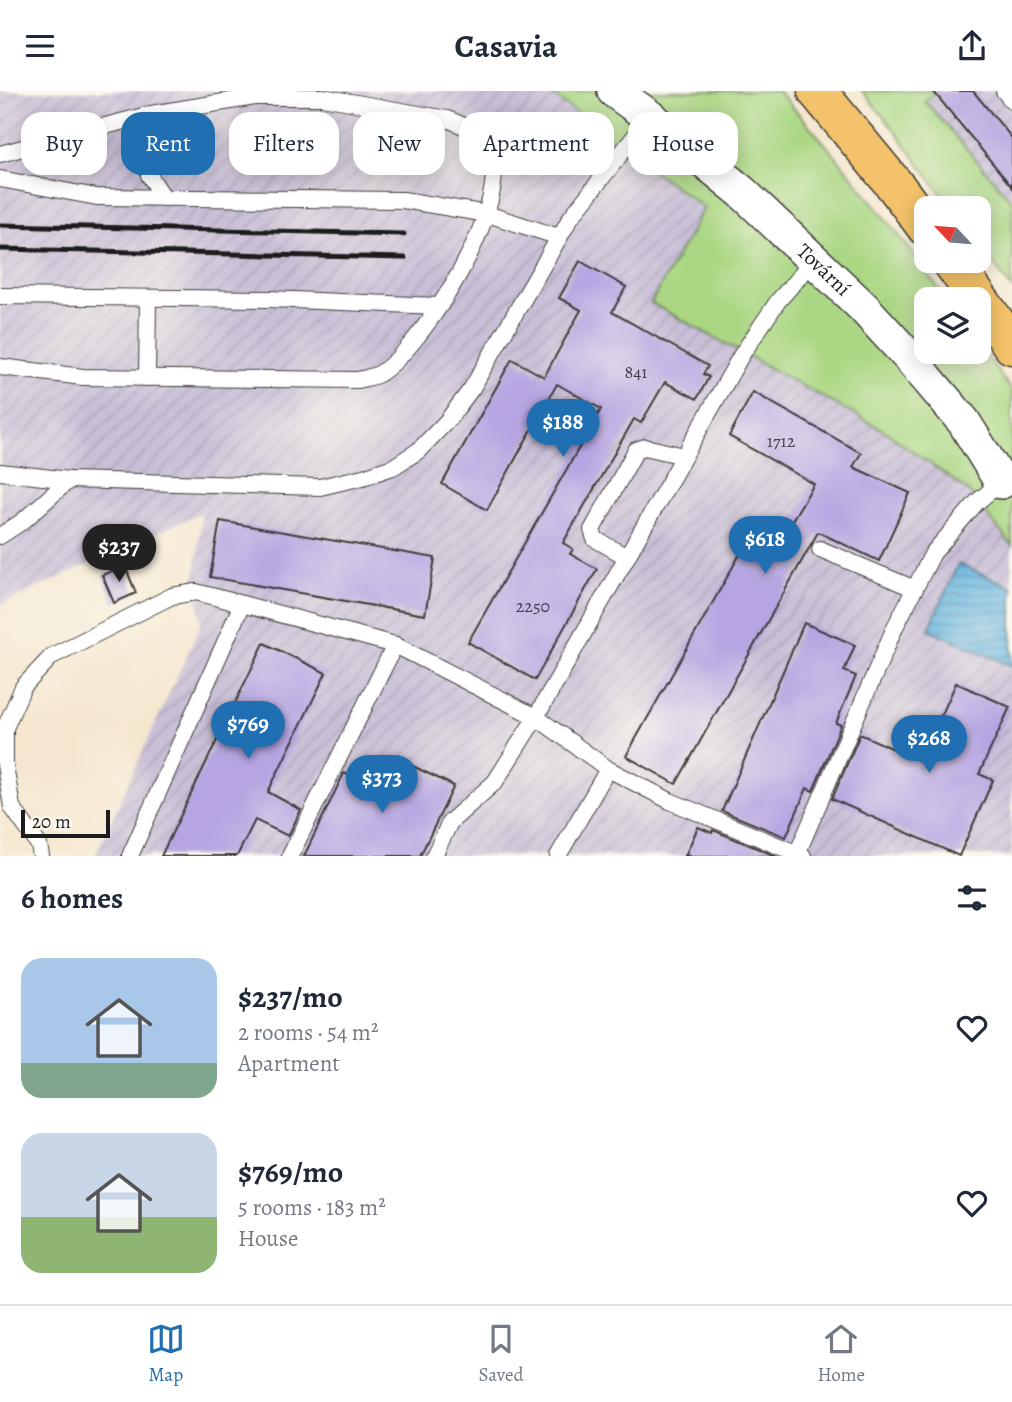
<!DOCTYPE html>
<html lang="en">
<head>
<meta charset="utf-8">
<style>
  :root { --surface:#fff; --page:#f2f2f3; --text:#1f2937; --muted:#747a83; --line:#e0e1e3; --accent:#1f6fb2 }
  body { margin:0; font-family:Alegreya,serif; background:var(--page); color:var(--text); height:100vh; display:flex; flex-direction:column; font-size:26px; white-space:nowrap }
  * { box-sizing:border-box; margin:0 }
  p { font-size:23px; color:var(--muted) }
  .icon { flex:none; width:38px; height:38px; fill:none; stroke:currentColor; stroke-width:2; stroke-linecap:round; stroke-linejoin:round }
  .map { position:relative; height:765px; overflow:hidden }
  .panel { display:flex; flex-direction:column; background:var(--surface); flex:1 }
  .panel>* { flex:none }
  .hud { position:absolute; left:21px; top:21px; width:971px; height:63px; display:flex; gap:14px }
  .needle { width:46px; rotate:296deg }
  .tools { position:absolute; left:914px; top:105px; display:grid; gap:14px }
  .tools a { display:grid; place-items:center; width:77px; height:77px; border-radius:14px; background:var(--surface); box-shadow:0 4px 18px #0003; font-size:35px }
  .scale { position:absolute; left:21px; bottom:18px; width:89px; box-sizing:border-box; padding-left:7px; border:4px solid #1c1c1c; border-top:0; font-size:19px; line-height:24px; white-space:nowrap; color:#1c1c1c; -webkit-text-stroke:5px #fbf7ec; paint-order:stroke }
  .price { position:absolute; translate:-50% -60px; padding:0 16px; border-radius:24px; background:var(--accent); color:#fff; font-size:23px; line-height:46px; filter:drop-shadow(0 2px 4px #0008) }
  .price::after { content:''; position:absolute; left:50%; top:42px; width:21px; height:16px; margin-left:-10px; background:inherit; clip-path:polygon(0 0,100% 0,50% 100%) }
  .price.selected { background:#222; color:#fff }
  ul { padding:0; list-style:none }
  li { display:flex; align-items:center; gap:21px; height:175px; padding:0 21px }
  li span { display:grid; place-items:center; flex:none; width:196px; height:140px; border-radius:21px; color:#555 }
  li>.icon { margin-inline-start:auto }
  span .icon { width:84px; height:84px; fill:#fffc; stroke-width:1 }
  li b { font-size:30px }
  h2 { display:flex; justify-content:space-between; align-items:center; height:84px; padding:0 21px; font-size:30px }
  .tag { padding:0 24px; border-radius:21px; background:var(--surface); box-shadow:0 4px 18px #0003; font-size:24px; line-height:63px }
  .tag.selected { background:var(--accent); color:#fff }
  header { display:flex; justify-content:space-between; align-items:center; height:91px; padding:0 21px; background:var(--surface); font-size:32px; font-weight:600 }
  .dock { display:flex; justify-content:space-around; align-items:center; height:98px; border-top:2px solid var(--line); background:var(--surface); font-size:19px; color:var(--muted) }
  .dock a { display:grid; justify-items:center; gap:4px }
  .dock .selected { color:var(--accent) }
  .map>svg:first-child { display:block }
  .industrial { fill:url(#industrial-furrows) }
  .green { fill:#abd784; stroke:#647a50; stroke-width:2 }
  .water { fill:url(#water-rules); stroke:#41697e; stroke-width:2 }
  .building { fill:#b6a5e2 }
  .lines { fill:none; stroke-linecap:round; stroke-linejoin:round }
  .service-casing { stroke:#3d3a37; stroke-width:18 }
  .minor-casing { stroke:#3d3a37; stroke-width:36 }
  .primary-casing { stroke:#3d3a37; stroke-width:41 }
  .service { stroke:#fff; stroke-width:16 }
  .minor { stroke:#fff; stroke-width:33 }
  .primary { stroke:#f3c26a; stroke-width:38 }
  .rail { stroke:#1c1c1c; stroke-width:5 }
  .labels { text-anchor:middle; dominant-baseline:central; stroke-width:6; stroke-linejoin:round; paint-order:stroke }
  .number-label { font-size:18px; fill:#423e4e }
  .street-label { font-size:21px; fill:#1c1c1c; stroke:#fbf7ec }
</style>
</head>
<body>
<header><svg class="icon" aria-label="menu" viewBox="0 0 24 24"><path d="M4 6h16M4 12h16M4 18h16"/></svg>Casavia<svg class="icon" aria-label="share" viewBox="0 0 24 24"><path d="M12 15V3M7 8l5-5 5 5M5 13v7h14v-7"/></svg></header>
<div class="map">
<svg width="1012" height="765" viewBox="0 0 1012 765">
  <defs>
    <pattern id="industrial-furrows" width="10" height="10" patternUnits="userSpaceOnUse" patternTransform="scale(1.75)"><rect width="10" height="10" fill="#c9bfd7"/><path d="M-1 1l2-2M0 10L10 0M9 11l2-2" fill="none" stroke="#aca4b8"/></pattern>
    <pattern id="water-rules" width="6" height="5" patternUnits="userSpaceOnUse" patternTransform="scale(1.75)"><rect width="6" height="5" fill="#66b6e1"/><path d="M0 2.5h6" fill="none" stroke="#5393b6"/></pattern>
  </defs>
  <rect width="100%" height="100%" fill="#fbf7ec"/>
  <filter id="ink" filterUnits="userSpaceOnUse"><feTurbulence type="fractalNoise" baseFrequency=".0143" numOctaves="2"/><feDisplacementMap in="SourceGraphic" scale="14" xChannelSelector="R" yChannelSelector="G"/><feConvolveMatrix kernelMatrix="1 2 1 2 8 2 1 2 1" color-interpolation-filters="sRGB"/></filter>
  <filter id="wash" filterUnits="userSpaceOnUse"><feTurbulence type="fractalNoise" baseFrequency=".00686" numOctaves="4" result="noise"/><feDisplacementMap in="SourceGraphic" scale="28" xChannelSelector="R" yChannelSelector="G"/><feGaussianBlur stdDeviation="1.57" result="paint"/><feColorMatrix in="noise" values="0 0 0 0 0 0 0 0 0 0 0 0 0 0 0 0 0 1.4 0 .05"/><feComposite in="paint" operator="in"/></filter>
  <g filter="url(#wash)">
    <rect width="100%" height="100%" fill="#f5e7cf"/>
    <g class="industrial">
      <polygon points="0,0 552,0 704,117 651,212 883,339 968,400 1012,455 1012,765 95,765 202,531 194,491 202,421 0,514"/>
      <polygon points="937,0 1012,0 1012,110 925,10"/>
    </g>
    <g class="green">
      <path d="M 547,0 L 778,0 C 839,66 894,135 946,208 L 926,208 L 926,261 L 978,261 L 978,253 L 1012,300 L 1012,455 L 968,400 L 883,339 L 651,212 L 704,117 Z"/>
      <polygon points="862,0 937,0 925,10 1012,110 1012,198 978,153 978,117 952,117 893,37"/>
    </g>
    <polygon class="water" points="958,473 1012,496 1012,575 929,538"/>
    <g id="blocks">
      <g class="building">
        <polygon points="933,0 973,0 1012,47 1012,96"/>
        <polygon points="580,170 626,196 612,221 708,275 703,283 709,286 697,308 665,291 641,332 634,328 563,452 573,458 570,463 597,478 535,589 468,551 601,318 557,293 487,419 442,393 512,268 544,286 581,219 559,207"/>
        <polygon points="753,301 861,362 853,376 910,402 879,470 818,441 676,693 626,665 748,449 772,462 814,393 729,345"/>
        <polygon points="220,430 435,467 425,524 210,486"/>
        <polygon points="125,475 136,502 114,512 102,484"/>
        <polygon points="804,532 855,554 844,580 856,585 836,632 841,634 813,700 807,697 786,746 722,720"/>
        <polygon points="264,552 326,582 268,701 301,719 288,745 255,729 237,765 161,765"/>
        <polygon points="956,592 1010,616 979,683 993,689 959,765 832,708 860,643 921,670"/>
        <polygon points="392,665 454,695 420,765 304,765 344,682 376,698"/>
        <polygon points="698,736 712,742 713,739 776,765 685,765"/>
      </g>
    </g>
  </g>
  <g filter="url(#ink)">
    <use href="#blocks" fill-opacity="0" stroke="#3d3a37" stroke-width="2"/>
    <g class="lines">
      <defs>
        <g id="service">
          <polyline points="1004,0 1012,10"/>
          <polyline points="151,23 147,60 149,84 164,107"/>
          <path d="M 0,63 L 151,23 L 255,6 L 322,6 L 447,28 C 463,34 481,42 489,58 C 516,110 423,256 379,283 C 373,286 365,287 358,289 L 83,286 L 0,276"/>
          <polyline points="0,88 97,106 403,109 487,123 559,146"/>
          <polyline points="0,205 269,208 438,215"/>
          <polyline points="147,287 148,208"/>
          <polyline points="0,381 69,389 320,396 363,386 393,376 418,360 447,330 472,297 571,126 650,26"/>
          <polyline points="0,445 23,430 69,389"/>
          <polyline points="820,458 915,498"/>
          <polyline points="627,466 595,448 592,439 636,359 645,356 684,365"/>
          <polyline points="797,763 895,536 933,462 977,411 1001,391"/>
          <polyline points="41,765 39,754 12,716 5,674 5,637 23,596 52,565 172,505 196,501 242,513"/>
          <polyline points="130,765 242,513 395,554 536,626 608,678 670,710 803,765"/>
          <polyline points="290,765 395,554"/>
          <polyline points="434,765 450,731 495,691 536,626 742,263 778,210 814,169"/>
          <polyline points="558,765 608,678"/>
        </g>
        <g id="minor">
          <path id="s1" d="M 614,0 L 650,26 L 742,101 L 863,216 L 908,265 L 964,331 L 1001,391"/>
        </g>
        <g id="primary">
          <polyline points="817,0 897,97 926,136"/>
          <polyline points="951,170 1012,254"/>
        </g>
      </defs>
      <use href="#service" class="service-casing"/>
      <use href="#minor" class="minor-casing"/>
      <use href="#primary" class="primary-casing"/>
      <use href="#service" class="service"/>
      <use href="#minor" class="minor"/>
      <use href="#primary" class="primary"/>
      <g class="rail">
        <polyline points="0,134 404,143"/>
        <polyline points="0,158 405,167"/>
      </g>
    </g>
  </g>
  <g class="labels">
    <g class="number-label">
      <text x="636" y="281">841</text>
      <text x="781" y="350">1712</text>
      <text x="533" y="515">2250</text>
    </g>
    <g class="street-label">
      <text stroke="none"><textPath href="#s1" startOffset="276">Tovární</textPath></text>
    </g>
  </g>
</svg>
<div class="tools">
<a><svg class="needle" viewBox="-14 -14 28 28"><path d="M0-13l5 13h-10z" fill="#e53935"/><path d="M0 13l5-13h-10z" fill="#747a83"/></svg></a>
<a><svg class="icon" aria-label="layers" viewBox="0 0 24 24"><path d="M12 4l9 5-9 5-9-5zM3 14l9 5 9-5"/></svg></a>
</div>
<div class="scale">20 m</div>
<b class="price" style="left:563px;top:368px">$188</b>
<b class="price" style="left:765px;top:485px">$618</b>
<b class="price selected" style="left:119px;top:493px">$237</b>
<b class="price" style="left:248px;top:670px">$769</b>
<b class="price" style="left:929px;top:684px">$268</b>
<b class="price" style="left:382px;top:724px">$373</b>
<div class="hud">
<a class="tag">Buy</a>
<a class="tag selected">Rent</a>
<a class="tag">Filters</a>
<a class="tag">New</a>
<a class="tag">Apartment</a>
<a class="tag">House</a>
</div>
</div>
<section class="panel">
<h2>6 homes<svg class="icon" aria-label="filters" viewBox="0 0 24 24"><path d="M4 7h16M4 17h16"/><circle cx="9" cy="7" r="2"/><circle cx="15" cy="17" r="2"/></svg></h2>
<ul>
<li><span style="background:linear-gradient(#a9c7e8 75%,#7fa58c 0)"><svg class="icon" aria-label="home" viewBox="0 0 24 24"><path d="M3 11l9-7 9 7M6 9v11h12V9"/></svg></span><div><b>$237/mo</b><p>2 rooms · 54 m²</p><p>Apartment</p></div><svg class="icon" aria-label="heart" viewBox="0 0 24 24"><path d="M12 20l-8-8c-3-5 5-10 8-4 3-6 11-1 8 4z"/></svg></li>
<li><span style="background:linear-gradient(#c9d6e8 60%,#8fb573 0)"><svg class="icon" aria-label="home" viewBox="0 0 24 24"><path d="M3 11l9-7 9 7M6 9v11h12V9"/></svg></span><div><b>$769/mo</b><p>5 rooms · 183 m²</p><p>House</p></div><svg class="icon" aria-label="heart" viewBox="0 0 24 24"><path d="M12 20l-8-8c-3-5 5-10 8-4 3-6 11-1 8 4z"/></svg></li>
</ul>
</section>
<nav class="dock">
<a class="selected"><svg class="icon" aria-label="map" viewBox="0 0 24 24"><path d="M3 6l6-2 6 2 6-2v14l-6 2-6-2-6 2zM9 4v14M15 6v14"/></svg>Map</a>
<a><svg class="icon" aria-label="saved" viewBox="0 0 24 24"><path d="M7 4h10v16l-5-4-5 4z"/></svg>Saved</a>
<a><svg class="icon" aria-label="home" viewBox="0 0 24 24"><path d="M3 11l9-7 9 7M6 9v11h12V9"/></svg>Home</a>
</nav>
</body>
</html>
